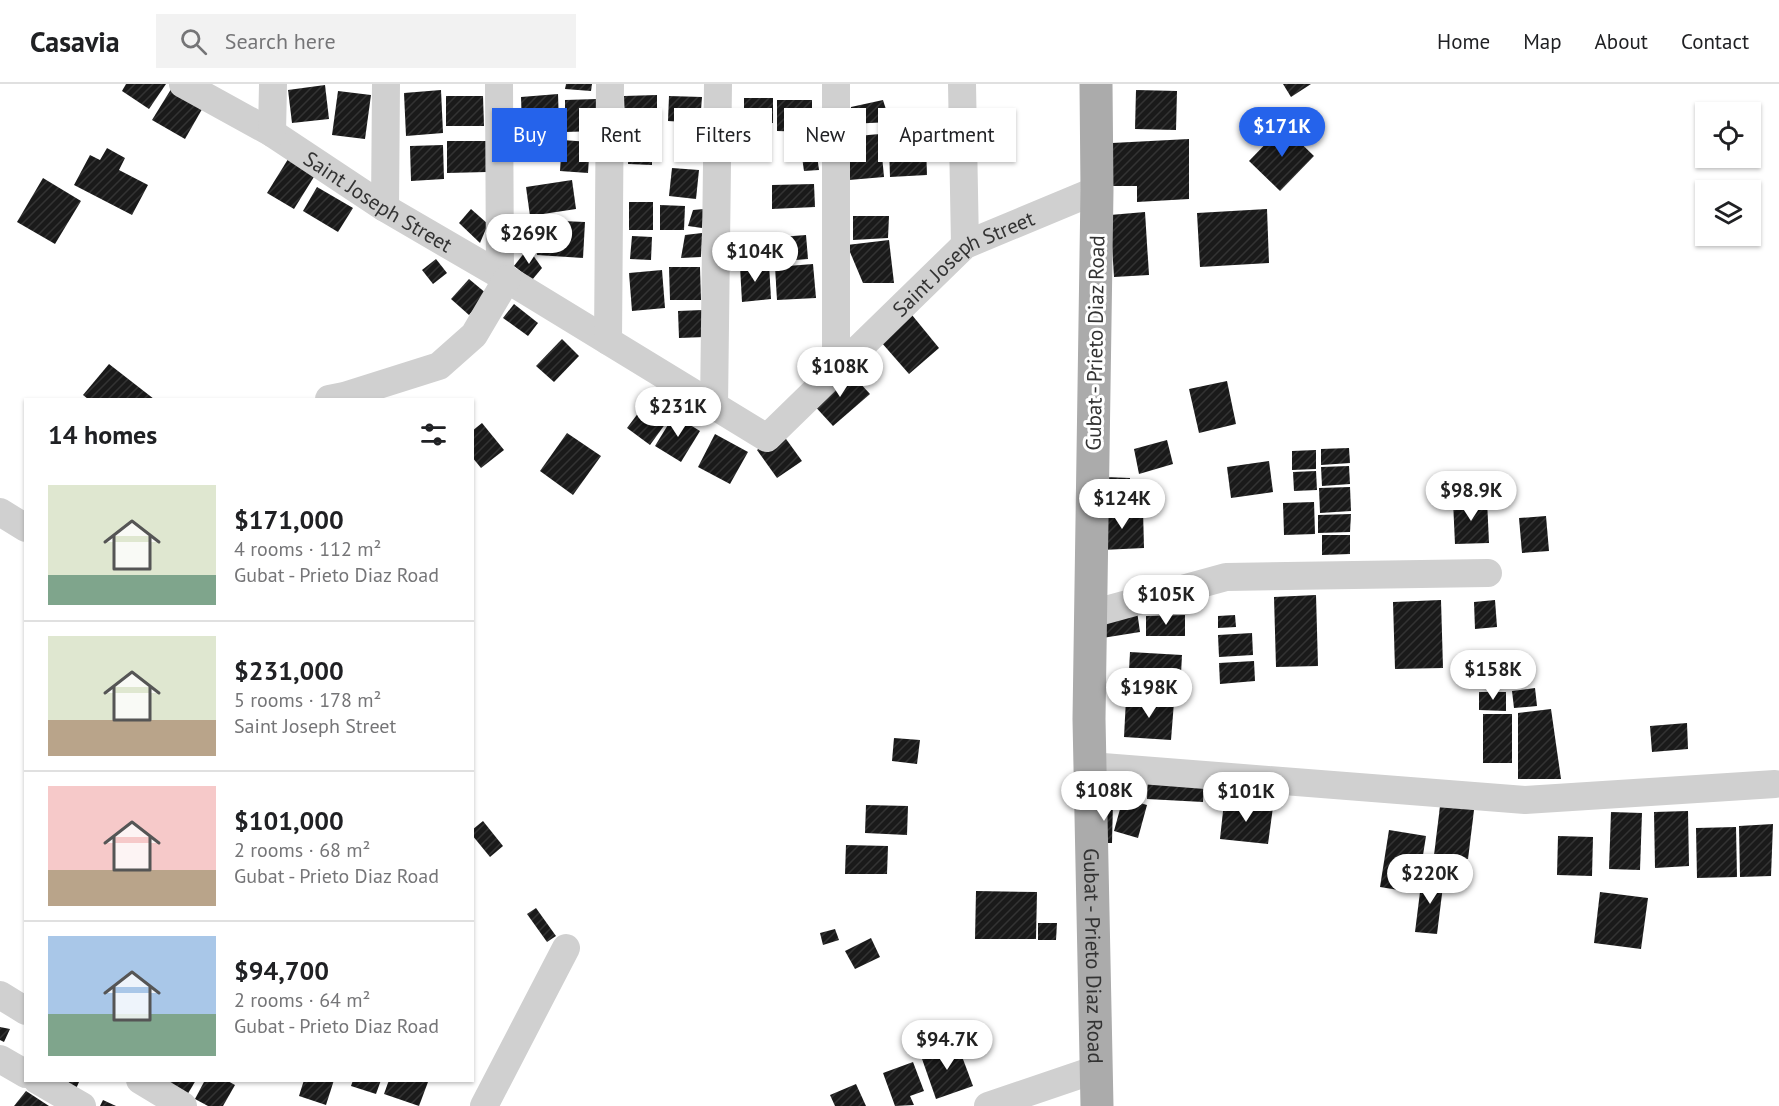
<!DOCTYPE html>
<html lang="en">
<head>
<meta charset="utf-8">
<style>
  :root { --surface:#fff; --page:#f2f2f2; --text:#202124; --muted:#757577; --line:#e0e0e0; --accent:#2563eb }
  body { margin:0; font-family:"PT Sans",sans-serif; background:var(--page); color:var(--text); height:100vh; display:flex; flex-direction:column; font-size:22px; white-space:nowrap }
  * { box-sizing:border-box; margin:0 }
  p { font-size:20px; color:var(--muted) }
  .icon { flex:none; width:33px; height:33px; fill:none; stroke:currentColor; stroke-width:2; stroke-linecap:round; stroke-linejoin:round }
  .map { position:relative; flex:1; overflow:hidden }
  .drawer { position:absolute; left:24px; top:314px; width:450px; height:684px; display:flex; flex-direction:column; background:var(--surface); border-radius:0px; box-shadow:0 2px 4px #0004 }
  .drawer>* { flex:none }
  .top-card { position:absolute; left:492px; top:24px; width:570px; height:54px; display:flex; gap:12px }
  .buttons { position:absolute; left:1695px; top:18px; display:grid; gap:12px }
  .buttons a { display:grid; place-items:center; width:66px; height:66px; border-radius:0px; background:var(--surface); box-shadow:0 2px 4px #0004; font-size:30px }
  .price { position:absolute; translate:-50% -51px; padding:0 14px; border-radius:21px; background:#fff; color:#222; font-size:20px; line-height:39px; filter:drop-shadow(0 2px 3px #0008) }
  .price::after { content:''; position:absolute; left:50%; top:36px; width:18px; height:14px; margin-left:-9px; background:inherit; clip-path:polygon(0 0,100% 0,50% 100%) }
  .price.current { background:var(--accent); color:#fff }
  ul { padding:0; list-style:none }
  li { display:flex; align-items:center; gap:18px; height:150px; padding:0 24px }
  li+li { border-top:2px solid var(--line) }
  li span { display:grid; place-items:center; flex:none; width:168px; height:120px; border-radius:0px; color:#555 }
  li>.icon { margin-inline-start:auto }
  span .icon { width:72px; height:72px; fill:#fffc; stroke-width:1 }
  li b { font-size:26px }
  h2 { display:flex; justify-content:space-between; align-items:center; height:72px; padding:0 24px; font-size:26px }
  .pill { padding:0 21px; border-radius:0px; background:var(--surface); box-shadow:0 2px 4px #0004; font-size:21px; line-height:54px }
  .pill.current { background:var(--accent); color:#fff }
  header { display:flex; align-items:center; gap:36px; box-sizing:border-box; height:84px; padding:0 30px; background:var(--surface); border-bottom:2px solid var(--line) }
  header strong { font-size:28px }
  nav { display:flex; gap:33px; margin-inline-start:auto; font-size:21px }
  .search { width:420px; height:54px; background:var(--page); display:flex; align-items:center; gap:15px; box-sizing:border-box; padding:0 21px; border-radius:0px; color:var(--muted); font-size:22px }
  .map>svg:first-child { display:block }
  .building { fill:url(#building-hatch) }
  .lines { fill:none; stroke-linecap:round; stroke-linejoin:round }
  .minor { stroke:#d0d0d0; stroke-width:28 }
  .major { stroke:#ababab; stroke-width:33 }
  .labels { text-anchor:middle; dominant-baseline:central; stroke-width:6; stroke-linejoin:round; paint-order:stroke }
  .street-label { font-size:21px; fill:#333; stroke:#fff }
</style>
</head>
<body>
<header>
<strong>Casavia</strong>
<div class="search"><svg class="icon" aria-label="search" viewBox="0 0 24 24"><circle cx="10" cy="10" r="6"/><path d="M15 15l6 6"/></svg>Search here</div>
<nav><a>Home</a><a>Map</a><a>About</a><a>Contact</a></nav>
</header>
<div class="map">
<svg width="1779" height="1022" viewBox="0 0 1779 1022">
  <defs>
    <pattern id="building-hatch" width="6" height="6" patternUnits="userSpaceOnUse" patternTransform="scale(1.5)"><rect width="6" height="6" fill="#1a1a1a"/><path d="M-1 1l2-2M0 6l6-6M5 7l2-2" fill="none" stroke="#333"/></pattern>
  </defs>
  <rect width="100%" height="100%" fill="#fff"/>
  <g class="building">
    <polygon points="126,0 166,0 149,25 122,7"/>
    <polygon points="566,0 592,0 591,7 565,5"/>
    <polygon points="1283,0 1311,0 1291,13"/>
    <polygon points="325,1 329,35 292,39 288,6"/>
    <polygon points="173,2 205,20 185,55 152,36"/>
    <polygon points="441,6 443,49 406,52 404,9"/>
    <polygon points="1136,6 1177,7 1176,46 1135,45"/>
    <polygon points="338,7 371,11 365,55 332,51"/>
    <polygon points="558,10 559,42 522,44 521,13"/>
    <polygon points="657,11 657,37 625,39 624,12"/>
    <polygon points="446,12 483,12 484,42 446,42"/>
    <polygon points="669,12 702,13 700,39 668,37"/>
    <polygon points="744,14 773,14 773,39 744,40"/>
    <polygon points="597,15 598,47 565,48 565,16"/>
    <polygon points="777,16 812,16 812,48 777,47"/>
    <polygon points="883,16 890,38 850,40 851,23"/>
    <polygon points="1283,42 1314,72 1280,107 1249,77"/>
    <polygon points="880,50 884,93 849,96 845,53"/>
    <polygon points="629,55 652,55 652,81 628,80"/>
    <polygon points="1189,55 1189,115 1137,118 1137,102 1113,102 1112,59"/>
    <polygon points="562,56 590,58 588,89 560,87"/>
    <polygon points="447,57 487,57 487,88 447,89"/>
    <rect x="682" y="58" width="17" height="17"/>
    <polygon points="926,60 927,91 890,93 889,62"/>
    <polygon points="443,61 444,95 411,97 410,62"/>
    <polygon points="107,64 125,74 119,86 148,101 132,131 74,101 90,71 100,76"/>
    <polygon points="817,71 819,86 804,87 802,73"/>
    <polygon points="290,72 317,88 294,125 267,109"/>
    <polygon points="672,84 699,86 696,115 669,112"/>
    <polygon points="43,94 81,117 55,160 17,138"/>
    <polygon points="572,96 576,125 530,132 526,103"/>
    <polygon points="814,100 815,123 772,125 772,101"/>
    <polygon points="317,103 353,124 338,148 303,127"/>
    <rect x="629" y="118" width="24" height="28"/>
    <polygon points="660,121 685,122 684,146 660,146"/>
    <polygon points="471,125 488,140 480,159 459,139"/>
    <polygon points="704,125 702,144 688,142 693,126"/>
    <polygon points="1267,125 1269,179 1200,183 1197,129"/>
    <polygon points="1145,128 1149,191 1114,193 1110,131"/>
    <polygon points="853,132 889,132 888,154 853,156"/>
    <polygon points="539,136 585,138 583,174 537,171"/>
    <polygon points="702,149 701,173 681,174 685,151"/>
    <polygon points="806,151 808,175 782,177 780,153"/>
    <polygon points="632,152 652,153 651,176 630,175"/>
    <polygon points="889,156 894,199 863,199 847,161"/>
    <polygon points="528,164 542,184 532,196 514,182"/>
    <polygon points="436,175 447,189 433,200 422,186"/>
    <polygon points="769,180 771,215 742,218 740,182"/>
    <polygon points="813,180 816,214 777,216 775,183"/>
    <polygon points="669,183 700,183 701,216 670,216"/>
    <polygon points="662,186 665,224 632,227 629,189"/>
    <polygon points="469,195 487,210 469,231 451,215"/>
    <polygon points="514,220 538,239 528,252 503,234"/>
    <polygon points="703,226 705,253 679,254 678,227"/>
    <polygon points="912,231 939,264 909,290 881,258"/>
    <polygon points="562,255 579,272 554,298 536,282"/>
    <polygon points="109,280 154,315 88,315 83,311"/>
    <polygon points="847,285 870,310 833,342 811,318"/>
    <polygon points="1227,297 1236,340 1199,349 1189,305"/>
    <polygon points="648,316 671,332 650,361 627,344"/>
    <polygon points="674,331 700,347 681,378 655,362"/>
    <polygon points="482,339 504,366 481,384 472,373 472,347"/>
    <polygon points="781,348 802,377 777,394 757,366"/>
    <polygon points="567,349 601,372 573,411 540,387"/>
    <polygon points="715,350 748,368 730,400 698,383"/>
    <polygon points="1167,356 1173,380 1139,390 1134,365"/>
    <polygon points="1349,364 1350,379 1321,381 1321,365"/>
    <polygon points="1316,366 1316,385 1292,386 1292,367"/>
    <polygon points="1269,377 1273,408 1231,414 1227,383"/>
    <polygon points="1349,382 1350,400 1322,402 1321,383"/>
    <polygon points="1316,387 1317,406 1294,407 1293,388"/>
    <polygon points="1105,393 1130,394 1130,418 1105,418"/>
    <polygon points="1350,403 1351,427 1320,429 1319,404"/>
    <polygon points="1487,416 1489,459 1455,460 1453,417"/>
    <polygon points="1314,418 1315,450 1284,451 1283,419"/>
    <polygon points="1143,426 1144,464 1102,466 1101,428"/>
    <polygon points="1351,430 1350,448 1318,449 1318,431"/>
    <polygon points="1546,432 1549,467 1522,469 1519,434"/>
    <polygon points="1322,451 1350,451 1350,470 1322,471"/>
    <polygon points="1316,511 1318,582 1276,583 1274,513"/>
    <polygon points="1441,516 1443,584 1395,585 1393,518"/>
    <polygon points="1495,516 1497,543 1475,545 1474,518"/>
    <polygon points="1137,527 1140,548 1096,555 1093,534"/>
    <polygon points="1185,531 1185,552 1146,552 1146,532"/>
    <polygon points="1235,531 1236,543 1218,544 1218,532"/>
    <polygon points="1252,549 1253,571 1219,573 1218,551"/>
    <polygon points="1130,568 1182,571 1180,609 1128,606"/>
    <polygon points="1254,577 1255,597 1220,600 1219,579"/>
    <polygon points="1535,604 1537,622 1514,624 1512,607"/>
    <polygon points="1479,608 1506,608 1506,627 1479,626"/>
    <polygon points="1126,615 1174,618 1171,656 1124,653"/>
    <polygon points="1551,625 1561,695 1518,695 1518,629"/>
    <rect x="1483" y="630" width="29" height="49"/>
    <polygon points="1687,639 1688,665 1652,668 1650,642"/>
    <polygon points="894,654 920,656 917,680 892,677"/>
    <polygon points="1148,691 1204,694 1203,718 1147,715"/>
    <polygon points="1123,714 1147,721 1138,754 1114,747"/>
    <polygon points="1441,714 1475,718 1468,775 1434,771"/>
    <polygon points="1097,717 1113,717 1112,759 1095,759"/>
    <polygon points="1224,718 1273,723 1268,760 1220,755"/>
    <polygon points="866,721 908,722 907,751 865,749"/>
    <polygon points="1688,727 1689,782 1655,784 1654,728"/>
    <polygon points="1611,728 1642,729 1640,786 1609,785"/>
    <polygon points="483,737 503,762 490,773 472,751 472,746"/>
    <polygon points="1773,740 1771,792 1740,793 1739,742"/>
    <polygon points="1736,743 1737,793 1697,794 1696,744"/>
    <polygon points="1389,746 1426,752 1417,809 1380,803"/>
    <polygon points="1558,752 1593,753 1592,792 1557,791"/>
    <polygon points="846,761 888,762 887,790 845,790"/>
    <polygon points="1422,792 1444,794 1437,850 1415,848"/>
    <polygon points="976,807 1037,808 1036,855 975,855"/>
    <polygon points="1600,808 1648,814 1641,865 1594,859"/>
    <polygon points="536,824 556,852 547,858 527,830"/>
    <polygon points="1038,839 1057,839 1056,856 1038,856"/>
    <polygon points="835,845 839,856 823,861 820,849"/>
    <polygon points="871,854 880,873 855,885 845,867"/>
    <polygon points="0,943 10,945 4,958 0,956"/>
    <polygon points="957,959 973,1002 936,1015 921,972"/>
    <polygon points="913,978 924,1007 910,1012 914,1021 895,1022 883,989"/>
    <polygon points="69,996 79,998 75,1007 67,1006"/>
    <polygon points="163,996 196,996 186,1013"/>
    <polygon points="205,996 226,996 235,1001 223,1022 208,1022 195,1015"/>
    <polygon points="304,996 334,996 326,1021 299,1012"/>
    <polygon points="353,996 381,996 376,1010 351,1002"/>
    <polygon points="389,996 423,996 428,998 419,1022 384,1010"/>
    <polygon points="856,1000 866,1022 835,1022 830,1011"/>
    <polygon points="26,1007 49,1022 14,1022"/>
    <polygon points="103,1016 116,1022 100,1022"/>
  </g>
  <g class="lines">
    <g class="minor">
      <path id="s1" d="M 183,0 L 272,49 L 385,124 L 500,191 L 767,354 L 965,161 L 1097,106"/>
      <polyline points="499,0 500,191"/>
      <polyline points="962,0 965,161"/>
      <polyline points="272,49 273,0"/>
      <polyline points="385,124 386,0"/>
      <polyline points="608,257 610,0"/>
      <polyline points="836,286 836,0"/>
      <polyline points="329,315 344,312 439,282 474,251 507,195"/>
      <polyline points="714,322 718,0"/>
      <polyline points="0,428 26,444"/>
      <polyline points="1091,530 1226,493 1488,489"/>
      <polyline points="1090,682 1525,716 1775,700"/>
      <polyline points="0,911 26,927"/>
      <polyline points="0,975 26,990"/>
      <polyline points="37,996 82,1022"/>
      <polyline points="140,996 183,1022"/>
      <polyline points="484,1022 566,864"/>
      <polyline points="988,1022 1097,985"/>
    </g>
    <path class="major" id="s2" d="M 1096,0 L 1097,106 L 1089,635 L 1097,1022"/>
  </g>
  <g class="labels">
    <g class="street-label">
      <text stroke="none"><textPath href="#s1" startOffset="228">Saint Joseph Street</textPath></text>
      <text stroke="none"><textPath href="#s1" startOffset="948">Saint Joseph Street</textPath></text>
      <text transform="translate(1095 259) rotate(-89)">Gubat - Prieto Diaz Road</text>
      <text stroke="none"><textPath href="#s2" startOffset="872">Gubat - Prieto Diaz Road</textPath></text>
    </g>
  </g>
</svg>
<div class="buttons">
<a><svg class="icon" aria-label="locate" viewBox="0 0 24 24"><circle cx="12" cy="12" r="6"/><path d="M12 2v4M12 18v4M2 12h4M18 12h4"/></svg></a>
<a><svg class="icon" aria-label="layers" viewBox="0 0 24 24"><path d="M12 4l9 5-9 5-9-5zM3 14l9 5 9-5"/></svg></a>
</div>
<b class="price current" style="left:1282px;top:74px">$171K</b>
<b class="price" style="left:529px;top:181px">$269K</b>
<b class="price" style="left:755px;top:199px">$104K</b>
<b class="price" style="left:840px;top:314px">$108K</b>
<b class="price" style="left:678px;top:354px">$231K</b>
<b class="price" style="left:1471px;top:438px">$98.9K</b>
<b class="price" style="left:1122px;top:446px">$124K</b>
<b class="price" style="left:1166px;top:542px">$105K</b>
<b class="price" style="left:1493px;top:617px">$158K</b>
<b class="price" style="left:1149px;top:635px">$198K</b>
<b class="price" style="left:1104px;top:738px">$108K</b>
<b class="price" style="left:1246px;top:739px">$101K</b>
<b class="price" style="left:1430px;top:821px">$220K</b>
<b class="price" style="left:947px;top:987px">$94.7K</b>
<div class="top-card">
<a class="pill current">Buy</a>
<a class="pill">Rent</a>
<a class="pill">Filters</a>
<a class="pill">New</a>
<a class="pill">Apartment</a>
</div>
<section class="drawer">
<h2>14 homes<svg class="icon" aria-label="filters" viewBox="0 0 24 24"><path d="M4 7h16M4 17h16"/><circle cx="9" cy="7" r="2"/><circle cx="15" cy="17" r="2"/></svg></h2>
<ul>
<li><span style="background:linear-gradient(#dfe7d0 75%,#7fa58c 0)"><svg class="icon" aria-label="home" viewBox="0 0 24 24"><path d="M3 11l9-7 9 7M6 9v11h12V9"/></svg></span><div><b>$171,000</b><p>4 rooms · 112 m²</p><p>Gubat - Prieto Diaz Road</p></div></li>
<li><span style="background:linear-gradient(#dfe7d0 70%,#b9a48a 0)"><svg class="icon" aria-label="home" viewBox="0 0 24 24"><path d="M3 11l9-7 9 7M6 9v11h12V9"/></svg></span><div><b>$231,000</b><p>5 rooms · 178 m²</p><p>Saint Joseph Street</p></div></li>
<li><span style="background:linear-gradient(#f6c9c9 70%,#b9a48a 0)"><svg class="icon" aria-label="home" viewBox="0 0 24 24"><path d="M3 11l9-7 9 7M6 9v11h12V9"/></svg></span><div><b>$101,000</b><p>2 rooms · 68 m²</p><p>Gubat - Prieto Diaz Road</p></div></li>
<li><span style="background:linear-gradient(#a9c7e8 65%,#7fa58c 0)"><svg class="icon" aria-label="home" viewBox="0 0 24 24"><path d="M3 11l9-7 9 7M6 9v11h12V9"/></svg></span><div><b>$94,700</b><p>2 rooms · 64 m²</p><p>Gubat - Prieto Diaz Road</p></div></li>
</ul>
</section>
</div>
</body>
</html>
